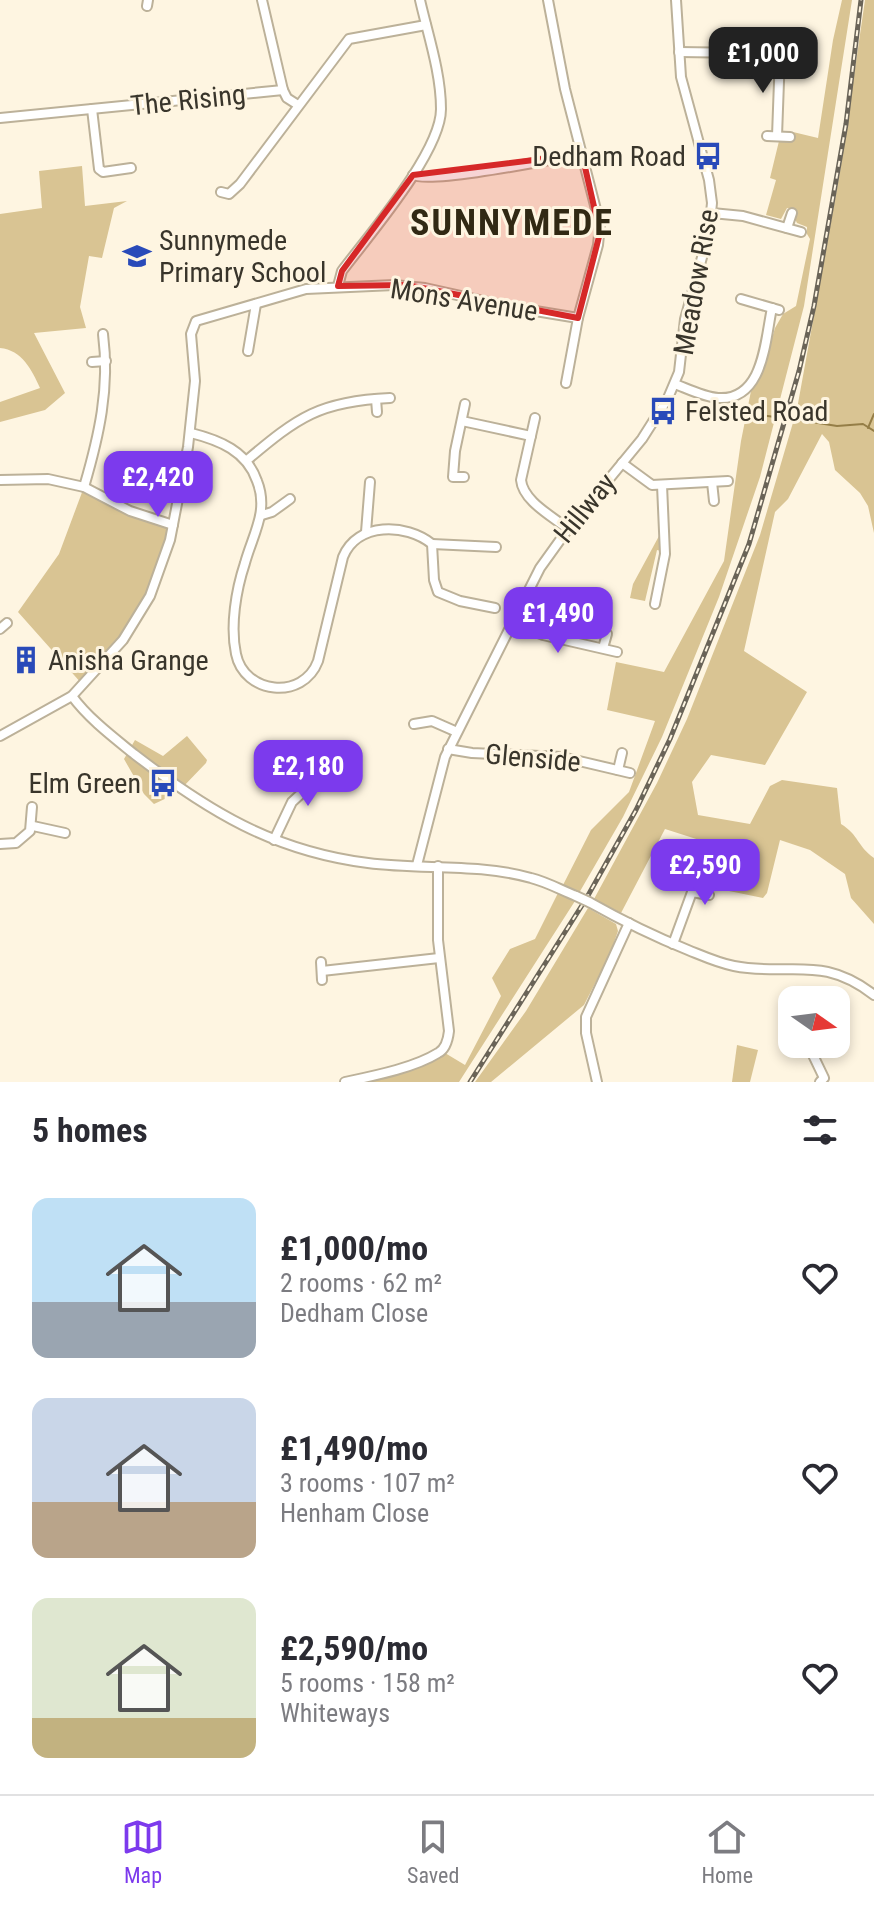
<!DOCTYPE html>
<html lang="en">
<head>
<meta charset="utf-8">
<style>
  :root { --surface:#fff; --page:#f2f2f3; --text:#2b2b33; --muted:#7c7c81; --line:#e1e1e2; --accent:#7c3aed }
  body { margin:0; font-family:"Roboto Condensed",sans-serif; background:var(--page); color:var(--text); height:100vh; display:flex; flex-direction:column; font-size:30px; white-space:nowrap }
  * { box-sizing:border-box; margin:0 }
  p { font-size:26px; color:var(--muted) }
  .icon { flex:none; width:44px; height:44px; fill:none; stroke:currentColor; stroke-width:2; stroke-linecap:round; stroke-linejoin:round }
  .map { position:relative; height:1082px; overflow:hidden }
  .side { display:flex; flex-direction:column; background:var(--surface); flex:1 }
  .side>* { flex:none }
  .needle { width:52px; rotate:104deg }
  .controls { position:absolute; left:778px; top:986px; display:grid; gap:16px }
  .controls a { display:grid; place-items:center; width:72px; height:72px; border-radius:16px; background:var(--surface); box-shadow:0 4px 12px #0003; font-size:40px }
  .price { position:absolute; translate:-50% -68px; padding:0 18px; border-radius:16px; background:var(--accent); color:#fff; font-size:26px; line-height:52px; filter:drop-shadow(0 2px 4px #0008) }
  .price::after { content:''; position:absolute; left:50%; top:48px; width:24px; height:18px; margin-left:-12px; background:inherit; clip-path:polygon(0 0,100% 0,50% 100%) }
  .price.active { background:#222; color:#fff }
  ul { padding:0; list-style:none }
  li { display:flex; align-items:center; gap:24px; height:200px; padding:0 32px }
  li span { display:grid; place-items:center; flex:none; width:224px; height:160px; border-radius:16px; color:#555 }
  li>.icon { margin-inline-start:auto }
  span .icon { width:96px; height:96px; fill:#fffc; stroke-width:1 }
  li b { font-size:34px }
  h2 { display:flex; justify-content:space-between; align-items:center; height:96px; padding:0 32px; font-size:34px }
  .menu { display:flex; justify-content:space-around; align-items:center; height:112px; border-top:2px solid var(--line); background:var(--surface); font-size:22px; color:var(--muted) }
  .menu a { display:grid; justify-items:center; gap:4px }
  .menu .active { color:var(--accent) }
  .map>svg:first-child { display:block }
  .green { fill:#d9c493 }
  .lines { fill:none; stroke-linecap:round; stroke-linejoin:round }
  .stream { stroke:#957e47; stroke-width:2 }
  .street-casing { stroke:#bcb199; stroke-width:12 }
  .street { stroke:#fff; stroke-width:8 }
  .rail-casing { stroke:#6a6458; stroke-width:5 }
  .rail { stroke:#fef5e1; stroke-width:2; stroke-dasharray:6; stroke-linecap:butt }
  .street-bridge-casing { stroke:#bcb199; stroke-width:12; stroke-linecap:butt }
  .street-bridge { stroke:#fff; stroke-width:8 }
  .marked { fill:#d62828; fill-opacity:0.2; stroke:#d62828; stroke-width:6; stroke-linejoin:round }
  .labels { text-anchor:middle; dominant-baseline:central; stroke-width:6; stroke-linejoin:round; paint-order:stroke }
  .street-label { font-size:28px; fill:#39352b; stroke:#fef5e1 }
  .poi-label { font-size:28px; fill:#39352b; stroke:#fef5e1; text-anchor:start }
  .district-label { font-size:36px; font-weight:bold; letter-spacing:2px; fill:#312914; stroke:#fef5e1 }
</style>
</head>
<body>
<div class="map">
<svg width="874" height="1082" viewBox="0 0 874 1082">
  <rect width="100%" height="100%" fill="#fef5e1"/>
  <g class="green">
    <polygon points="842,0 852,0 804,306 760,477 719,597 662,737 623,817 579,893 563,885 591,830 629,792 655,721 607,710 616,662 664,672 724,561 741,441 753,381 763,369 775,328 783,314 796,306 810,239 807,234 807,227 797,223 795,219 797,211 787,208 781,219 766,215 776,180 770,178 779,141 791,141 793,132 818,138 833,40"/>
    <path d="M 865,0 L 874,0 L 874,533 L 868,506 L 860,493 L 835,470 L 829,442 L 822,434 L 788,499 L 775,512 L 744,651 L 807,692 L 765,765 L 711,755 L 692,782 L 698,815 L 750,824 L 770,786 L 782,780 L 837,788 L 841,824 C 859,835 857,846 874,858 L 874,924 L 851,898 L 845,874 L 810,850 L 780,840 L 767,893 L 763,898 L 729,891 L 737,852 L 665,829 L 621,913 L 594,899 L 657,783 L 687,719 L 760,535 L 797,409 L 840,172 Z"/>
    <path d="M 82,166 L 85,206 L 127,201 L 114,208 L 102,258 L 89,256 L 80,307 L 86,328 L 34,333 L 65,393 L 45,410 L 0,422 L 0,402 L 40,388 C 32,370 22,350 0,348 L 0,214 L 42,208 L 39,171 Z"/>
    <polygon points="84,487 173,525 165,555 136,621 82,684 18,612 59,554"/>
    <polygon points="659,536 661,536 661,551 657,550 645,601 630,598 633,584"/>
    <polygon points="187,736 207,760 206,763 181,789 178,787 169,797 154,804 144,794 124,759 135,740 163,756"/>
    <polygon points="558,893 575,901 459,1082 365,1082 445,1053 465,1065 501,996 492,978 510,949 535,939"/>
    <polygon points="588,908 616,924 618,931 610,954 584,1005 491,1082 475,1082 526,1011"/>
    <polygon points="737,1045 758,1050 750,1082 732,1082"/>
  </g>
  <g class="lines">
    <g class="stream">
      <polyline points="747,413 775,417"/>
      <polyline points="787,418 837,426 863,424 874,431"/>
      <polyline points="868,428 874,414"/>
    </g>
    <defs>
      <g id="street">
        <polyline points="262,0 283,90 287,98 298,105"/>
        <polyline points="548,0 565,89 600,225 598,245 578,318 566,383"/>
        <polyline points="147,6 148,0"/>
        <polyline points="679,52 805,54"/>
        <polyline points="92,109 99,169 103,172 131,168"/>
        <polyline points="0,118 283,90"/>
        <polyline points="767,136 790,137"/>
        <polyline points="777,136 780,54"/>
        <path d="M 413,175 C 431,184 553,159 582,154"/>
        <polyline points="221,192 229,194 240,184 349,39 426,25"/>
        <polyline points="712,213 743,216 801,232"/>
        <polyline points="787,228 792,213"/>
        <path d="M 338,286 L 342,271 C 369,235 441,152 441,109 C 441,73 428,35 420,0"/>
        <polyline points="741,299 779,310"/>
        <polyline points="248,351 256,304"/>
        <polyline points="92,362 106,361"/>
        <path d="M 675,384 C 688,389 704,397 718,398 C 764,401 765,340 772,308"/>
        <polyline points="376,399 377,412"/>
        <path d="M 535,418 L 521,480 C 523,501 552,516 568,529"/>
        <polyline points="462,421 531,436"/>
        <path d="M 191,433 C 219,440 247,451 257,481 C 269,511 253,534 245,563 C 236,590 230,626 236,654 C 244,694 303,701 318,661 L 343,557 C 357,522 406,523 432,544 L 434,580 L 438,592 L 460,601 L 495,608"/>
        <path d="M 246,461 C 298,417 320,401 390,398"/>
        <polyline points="622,463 652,485 728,481"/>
        <polyline points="464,477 453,477 455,451 465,404"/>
        <polyline points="0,480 48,479 84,487 130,511 173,525"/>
        <polyline points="712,482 714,501"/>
        <path d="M 84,487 C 99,436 110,388 103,334"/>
        <polyline points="262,515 272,512 290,499"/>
        <polyline points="366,532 370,482"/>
        <polyline points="432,544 496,547"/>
        <polyline points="655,604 665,554 662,485"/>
        <polyline points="511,622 543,635 617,652"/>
        <polyline points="0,629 7,623"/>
        <polyline points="603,648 607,634"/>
        <path d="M 72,696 C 88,718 113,737 134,754 C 208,811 273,851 368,863 C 422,870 478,863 531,878 C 547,882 561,890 576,896"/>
        <polyline points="414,724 432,721 457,732"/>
        <polyline points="0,736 72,696 123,640 150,596 170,540 188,447 195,381 191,334 196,321 306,289 394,285 425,288 511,307 578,318"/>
        <polyline points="448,749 472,753 562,757 630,773"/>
        <polyline points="321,756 338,776"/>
        <polyline points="618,770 622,753"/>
        <polyline points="33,826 65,833"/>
        <polyline points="274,840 292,802 330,767"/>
        <polyline points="0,844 16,843 30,831 32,807"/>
        <polyline points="417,865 445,757 540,568 568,529 642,439 668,398 679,372 685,319 709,232 712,203 709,180 681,77 676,0"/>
        <polyline points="692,892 709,895"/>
        <path d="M 589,902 C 621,920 653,936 688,950 C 703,956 718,963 734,966 C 790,977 821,954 874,995"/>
        <polyline points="673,944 692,892 694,861"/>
        <polyline points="321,962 322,980"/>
        <polyline points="322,971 439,958"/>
        <polyline points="813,1055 824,1078 820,1082"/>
        <path d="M 345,1082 C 373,1076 414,1068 438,1053 C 446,1049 448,1040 449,1031 L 438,940 L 438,866"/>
        <polyline points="597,1082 586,1033 586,1017 629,923"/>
      </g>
    </defs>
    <use href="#street" class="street-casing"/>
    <use href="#street" class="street"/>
    <defs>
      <polyline id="rail" points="470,1082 586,899 636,810 670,739 749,544 799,371 814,306 846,124 861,0"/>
    </defs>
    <use href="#rail" class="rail-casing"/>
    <use href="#rail" class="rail"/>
    <defs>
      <polyline id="street-bridge" points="576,896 589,902"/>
    </defs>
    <use href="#street-bridge" class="street-bridge-casing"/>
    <use href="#street-bridge" class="street-bridge"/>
  </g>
  <path class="marked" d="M 582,154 L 600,233 L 578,318 L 407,285 L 338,286 L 342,271 L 413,175 Z"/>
  <defs>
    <symbol id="bus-bare" viewBox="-9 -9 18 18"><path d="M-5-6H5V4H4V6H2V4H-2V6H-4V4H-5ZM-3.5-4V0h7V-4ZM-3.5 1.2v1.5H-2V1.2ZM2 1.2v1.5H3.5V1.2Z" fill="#294ab9" stroke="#fef5e1" stroke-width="2.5" paint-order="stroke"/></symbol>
    <symbol id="school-bare" viewBox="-9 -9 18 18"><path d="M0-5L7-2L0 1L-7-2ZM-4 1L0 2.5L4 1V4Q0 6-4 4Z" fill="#294ab9" stroke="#fef5e1" stroke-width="2.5" paint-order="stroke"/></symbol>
    <symbol id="building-bare" viewBox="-9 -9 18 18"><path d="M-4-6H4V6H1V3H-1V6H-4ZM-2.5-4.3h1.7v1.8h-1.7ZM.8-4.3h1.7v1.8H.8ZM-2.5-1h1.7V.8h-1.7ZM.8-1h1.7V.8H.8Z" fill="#294ab9" stroke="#fef5e1" stroke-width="2.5" paint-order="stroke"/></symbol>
  </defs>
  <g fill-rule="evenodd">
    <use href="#bus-bare" x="688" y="136" width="40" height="40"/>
    <use href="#school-bare" x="117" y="236" width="40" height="40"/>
    <use href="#bus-bare" x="643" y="391" width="40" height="40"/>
    <use href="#building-bare" x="6" y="640" width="40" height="40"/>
    <use href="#bus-bare" x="143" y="763" width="40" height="40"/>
  </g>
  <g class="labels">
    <g class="street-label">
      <text transform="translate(188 100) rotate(-6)">The Rising</text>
      <text transform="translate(696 282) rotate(-80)">Meadow Rise</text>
      <text transform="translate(464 300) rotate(9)">Mons Avenue</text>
      <text transform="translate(585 508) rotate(-51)">Hillway</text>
      <text transform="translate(533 758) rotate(5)">Glenside</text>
    </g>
    <g class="poi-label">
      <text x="686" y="156" text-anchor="end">Dedham Road</text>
      <text x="159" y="240">Sunnymede<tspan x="159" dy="32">Primary School</tspan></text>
      <text x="685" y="411">Felsted Road</text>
      <text x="48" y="660">Anisha Grange</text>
      <text x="141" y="783" text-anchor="end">Elm Green</text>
    </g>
    <g class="district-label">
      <text x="512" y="223">SUNNYMEDE</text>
    </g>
  </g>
</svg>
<div class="controls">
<a><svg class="needle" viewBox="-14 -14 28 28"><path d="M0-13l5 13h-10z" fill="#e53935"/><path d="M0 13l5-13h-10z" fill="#7c7c81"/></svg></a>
</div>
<b class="price active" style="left:763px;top:95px">£1,000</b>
<b class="price" style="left:158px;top:519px">£2,420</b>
<b class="price" style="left:558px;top:655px">£1,490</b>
<b class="price" style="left:308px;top:808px">£2,180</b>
<b class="price" style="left:705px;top:907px">£2,590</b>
</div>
<section class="side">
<h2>5 homes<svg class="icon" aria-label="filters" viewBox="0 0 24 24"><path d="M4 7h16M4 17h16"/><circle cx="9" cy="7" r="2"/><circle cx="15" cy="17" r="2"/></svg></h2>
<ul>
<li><span style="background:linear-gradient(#bfe0f5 65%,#9aa5b1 0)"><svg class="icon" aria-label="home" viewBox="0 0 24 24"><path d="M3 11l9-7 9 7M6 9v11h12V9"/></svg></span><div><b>£1,000/mo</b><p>2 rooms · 62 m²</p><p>Dedham Close</p></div><svg class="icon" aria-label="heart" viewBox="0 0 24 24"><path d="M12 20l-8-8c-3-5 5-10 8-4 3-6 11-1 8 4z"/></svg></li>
<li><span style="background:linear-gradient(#c9d6e8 65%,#b9a48a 0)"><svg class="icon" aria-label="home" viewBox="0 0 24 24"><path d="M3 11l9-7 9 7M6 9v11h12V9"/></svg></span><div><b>£1,490/mo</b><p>3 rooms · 107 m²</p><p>Henham Close</p></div><svg class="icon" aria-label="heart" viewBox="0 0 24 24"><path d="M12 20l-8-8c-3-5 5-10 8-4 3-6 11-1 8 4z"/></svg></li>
<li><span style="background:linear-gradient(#dfe7d0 75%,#c2b280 0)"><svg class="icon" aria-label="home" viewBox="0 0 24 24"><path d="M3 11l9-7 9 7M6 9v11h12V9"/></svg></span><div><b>£2,590/mo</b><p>5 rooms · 158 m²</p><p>Whiteways</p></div><svg class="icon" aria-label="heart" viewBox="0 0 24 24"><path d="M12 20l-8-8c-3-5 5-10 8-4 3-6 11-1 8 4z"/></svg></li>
</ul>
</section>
<nav class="menu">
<a class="active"><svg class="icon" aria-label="map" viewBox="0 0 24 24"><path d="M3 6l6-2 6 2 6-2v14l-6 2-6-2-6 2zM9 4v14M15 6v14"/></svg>Map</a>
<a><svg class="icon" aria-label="saved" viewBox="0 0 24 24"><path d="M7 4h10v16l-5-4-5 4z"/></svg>Saved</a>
<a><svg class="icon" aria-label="home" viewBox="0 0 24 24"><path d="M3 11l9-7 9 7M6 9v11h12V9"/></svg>Home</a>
</nav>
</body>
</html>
